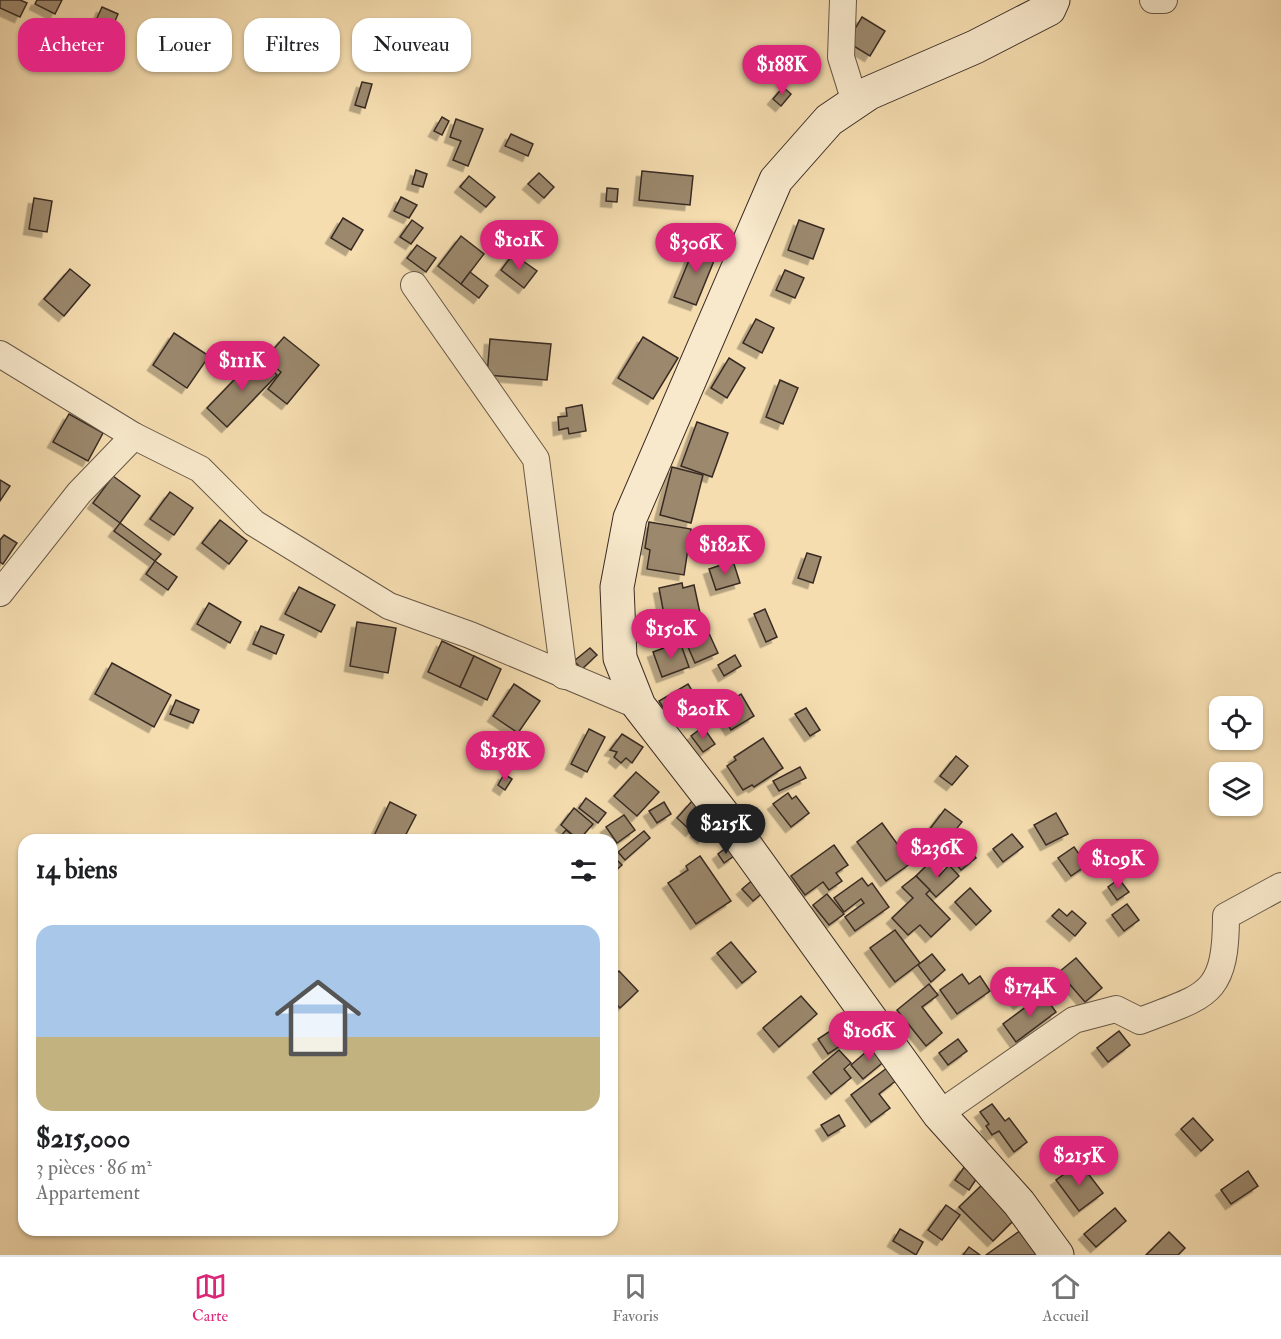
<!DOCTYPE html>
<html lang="fr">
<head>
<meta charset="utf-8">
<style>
  :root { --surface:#fff; --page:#f6f6f6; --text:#202124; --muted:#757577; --line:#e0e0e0; --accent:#db2777 }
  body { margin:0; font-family:"IM FELL Double Pica",serif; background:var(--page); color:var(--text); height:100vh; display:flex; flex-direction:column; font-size:22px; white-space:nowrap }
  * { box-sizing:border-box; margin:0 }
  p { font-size:20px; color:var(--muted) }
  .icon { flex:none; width:33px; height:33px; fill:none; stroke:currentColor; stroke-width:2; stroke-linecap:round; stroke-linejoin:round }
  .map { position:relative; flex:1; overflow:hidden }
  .drawer { position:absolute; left:18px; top:834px; width:600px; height:402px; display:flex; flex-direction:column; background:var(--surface); border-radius:18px; box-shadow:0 2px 4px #0004 }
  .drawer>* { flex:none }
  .hud { position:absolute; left:18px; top:18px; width:600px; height:54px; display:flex; gap:12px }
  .fabs { position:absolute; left:1209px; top:696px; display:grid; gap:12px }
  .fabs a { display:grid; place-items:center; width:54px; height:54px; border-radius:12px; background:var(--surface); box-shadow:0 2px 4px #0004; font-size:30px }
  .price { position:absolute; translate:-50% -51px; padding:0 14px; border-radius:21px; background:var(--accent); color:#fff; font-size:20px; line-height:39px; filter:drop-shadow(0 2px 3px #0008) }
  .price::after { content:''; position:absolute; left:50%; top:36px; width:18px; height:14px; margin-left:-9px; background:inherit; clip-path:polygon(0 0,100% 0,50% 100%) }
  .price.selected { background:#222; color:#fff }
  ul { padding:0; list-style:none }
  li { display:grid; align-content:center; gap:12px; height:318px; padding:0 18px }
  li span { display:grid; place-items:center; height:186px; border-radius:18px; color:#555 }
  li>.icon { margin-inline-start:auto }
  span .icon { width:108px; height:108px; fill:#fffc; stroke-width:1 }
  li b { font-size:26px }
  h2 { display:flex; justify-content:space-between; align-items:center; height:72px; padding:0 18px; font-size:26px }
  .pill { padding:0 21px; border-radius:18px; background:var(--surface); box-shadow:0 2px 4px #0004; font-size:21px; line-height:54px }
  .pill.selected { background:var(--accent); color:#fff }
  .dock { display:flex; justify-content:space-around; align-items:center; height:84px; border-top:2px solid var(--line); background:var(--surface); font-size:16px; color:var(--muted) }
  .dock a { display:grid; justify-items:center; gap:3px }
  .dock .selected { color:var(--accent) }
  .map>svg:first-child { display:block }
  .building { fill:#9b886d; stroke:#392b24; stroke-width:1.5; filter:url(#shadow) }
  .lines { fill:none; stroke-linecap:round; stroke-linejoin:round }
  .minor-casing { stroke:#685847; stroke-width:28 }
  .secondary-casing { stroke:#392b24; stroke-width:35 }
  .minor { stroke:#f8e9cc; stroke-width:26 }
  .secondary { stroke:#f8e9cc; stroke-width:33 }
</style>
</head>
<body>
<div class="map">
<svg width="1281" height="1255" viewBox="0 0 1281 1255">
  <defs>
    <filter id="shadow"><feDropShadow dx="-5.5" dy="5.5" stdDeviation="0" flood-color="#0004"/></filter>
  </defs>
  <rect width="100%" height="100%" fill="#f5ddb0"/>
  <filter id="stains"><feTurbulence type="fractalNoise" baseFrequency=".00333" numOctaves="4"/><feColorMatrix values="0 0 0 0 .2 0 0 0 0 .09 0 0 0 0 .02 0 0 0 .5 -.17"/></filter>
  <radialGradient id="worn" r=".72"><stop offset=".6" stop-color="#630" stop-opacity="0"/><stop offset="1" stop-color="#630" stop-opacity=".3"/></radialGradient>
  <g class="building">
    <polygon points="0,0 20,0 27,3 20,17 0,8"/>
    <polygon points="37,0 62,0 55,14 35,4"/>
    <polygon points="102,7 118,14 105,45 88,38"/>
    <polygon points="862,17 885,31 870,56 847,42"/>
    <polygon points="789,50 806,58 798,74 781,66"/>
    <polygon points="362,82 372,84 365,108 355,105"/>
    <polygon points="783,87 791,94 781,106 773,99"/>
    <polygon points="442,117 449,121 442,135 434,131"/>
    <polygon points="456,119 483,129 468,166 453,160 461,141 450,137"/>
    <polygon points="511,134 533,144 528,156 505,146"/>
    <polygon points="416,170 427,174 423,187 412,184"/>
    <polygon points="642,171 693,176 690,205 639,200"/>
    <polygon points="539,173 554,187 544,198 528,184"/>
    <polygon points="469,176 495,197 486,207 460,187"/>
    <polygon points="607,188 618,189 617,202 606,201"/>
    <polygon points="401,197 417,205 409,218 394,211"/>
    <polygon points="34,198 52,201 47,232 29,229"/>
    <polygon points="343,218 363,230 351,250 331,238"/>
    <polygon points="412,220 423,228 411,244 400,237"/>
    <polygon points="799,220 824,229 813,259 788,250"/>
    <polygon points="461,236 484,254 461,284 438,266"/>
    <polygon points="696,243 718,251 696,305 674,297"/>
    <polygon points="417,245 436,258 426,272 407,258"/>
    <polygon points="513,254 537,271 524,288 501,270"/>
    <polygon points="70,269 90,285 64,316 44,299"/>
    <polygon points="785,270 804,278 795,298 776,290"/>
    <polygon points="470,272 488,286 479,298 461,284"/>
    <polygon points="756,319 774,328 762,353 743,343"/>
    <polygon points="174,333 209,356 187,388 153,365"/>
    <polygon points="284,337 319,365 287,404 268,389 281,372 265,359"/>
    <polygon points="643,337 678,358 653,399 618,378"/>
    <polygon points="490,339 551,344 547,380 487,375"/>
    <polygon points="257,356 277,375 227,427 207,408"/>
    <polygon points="729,358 745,368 727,398 711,388"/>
    <polygon points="780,380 798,388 783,424 766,417"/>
    <polygon points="582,405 586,431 569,434 568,428 559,430 558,417 567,416 566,408"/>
    <polygon points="69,414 103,433 88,461 53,442"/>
    <polygon points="697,422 728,433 712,477 681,466"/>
    <polygon points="672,467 703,475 691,523 660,515"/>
    <polygon points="113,476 140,496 120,523 93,503"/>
    <polygon points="0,480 10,486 0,501"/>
    <polygon points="170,492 193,508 174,535 150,519"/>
    <polygon points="220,520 247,541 229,564 202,543"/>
    <polygon points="649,522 691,529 684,575 647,569 650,550 645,548"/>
    <polygon points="120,523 161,554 155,561 114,531"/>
    <polygon points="4,535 17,543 3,564 0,562 0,540"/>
    <polygon points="807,553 821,557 813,583 798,578"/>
    <polygon points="155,561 177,577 168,590 146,574"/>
    <polygon points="733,561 740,583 716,590 709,569"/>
    <polygon points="682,583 683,588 694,585 700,613 665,620 659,588"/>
    <polygon points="299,587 335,605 321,632 285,614"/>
    <polygon points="209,603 241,622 230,643 197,624"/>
    <polygon points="765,609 777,637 766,642 754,614"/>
    <polygon points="357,622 396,628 388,673 350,666"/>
    <polygon points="261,626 284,635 276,654 253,644"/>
    <polygon points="707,629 718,653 695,663 684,638"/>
    <polygon points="442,641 474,656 460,687 428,672"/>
    <polygon points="680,642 689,667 662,677 653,652"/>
    <polygon points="590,648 597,655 582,669 574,661"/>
    <polygon points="735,655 741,666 724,676 718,665"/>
    <polygon points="474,656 501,669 487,700 460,687"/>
    <polygon points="112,663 171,695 154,727 95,694"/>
    <polygon points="514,684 540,701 518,733 493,716"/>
    <polygon points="688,684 696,697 667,714 659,701"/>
    <polygon points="741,694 754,716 731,730 718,709"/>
    <polygon points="176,700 199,710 193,723 170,714"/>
    <polygon points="806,708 820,730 810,736 795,714"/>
    <polygon points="703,727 715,744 703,752 691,736"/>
    <polygon points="589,729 605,737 587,772 571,764"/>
    <polygon points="622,734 643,747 632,763 626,758 621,763 614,757 617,752 610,750"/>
    <polygon points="763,738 783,768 754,787 752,785 743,790 727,766 736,760 734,757"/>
    <polygon points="512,750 515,758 505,762 502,755"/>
    <polygon points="956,756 968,766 952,785 940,776"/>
    <polygon points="800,767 806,778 779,791 773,781"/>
    <polygon points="636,772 659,792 637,816 614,796"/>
    <polygon points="504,774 512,779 505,790 498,785"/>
    <polygon points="788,793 792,799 796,796 809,813 791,827 773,804"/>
    <polygon points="586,798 606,813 598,823 579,808"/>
    <polygon points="692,801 706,814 691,831 677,818"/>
    <polygon points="390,802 416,815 403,840 372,840"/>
    <polygon points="664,802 671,814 657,823 649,811"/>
    <polygon points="574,808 593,824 579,840 561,825"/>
    <polygon points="945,809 962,822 942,847 926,834"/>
    <polygon points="1056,813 1068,834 1046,845 1034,825"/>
    <polygon points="624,815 635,830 617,843 606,827"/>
    <polygon points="705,821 712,827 703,838 696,832"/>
    <polygon points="882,823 911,863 886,881 857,842"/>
    <polygon points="566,830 578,840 557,840"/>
    <polygon points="644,831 650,838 625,860 618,852"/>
    <polygon points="1012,834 1023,847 1003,862 993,849"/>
    <polygon points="958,836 976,858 961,870 943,849"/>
    <polygon points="834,845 848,865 836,873 842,881 829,890 823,882 805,895 791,876"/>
    <polygon points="727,847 734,856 724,863 718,854"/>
    <polygon points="1074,847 1087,865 1071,876 1058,858"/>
    <polygon points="612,855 622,865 612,874"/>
    <polygon points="700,856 731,901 696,924 668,883 688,870 686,866"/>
    <polygon points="928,864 939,876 949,865 959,876 936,897 916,876"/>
    <polygon points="916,876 930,890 926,894 950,919 931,937 920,925 908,935 892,918 913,898 902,887"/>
    <polygon points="755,878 765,891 753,901 742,889"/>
    <polygon points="862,878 868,886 872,883 889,907 855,931 845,917 864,903 861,899 844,912 834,898"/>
    <polygon points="1119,879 1129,892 1117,900 1108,887"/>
    <polygon points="970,888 991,911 976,925 955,902"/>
    <polygon points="827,894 844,914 829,925 813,905"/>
    <polygon points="1127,904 1139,920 1124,931 1112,915"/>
    <polygon points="1059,909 1067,916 1072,911 1086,923 1075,936 1052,916"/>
    <polygon points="895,930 920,963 895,982 870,948"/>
    <polygon points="731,942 756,972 742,983 717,953"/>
    <polygon points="932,954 945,970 931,982 918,965"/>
    <polygon points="1076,958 1102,988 1085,1002 1059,972"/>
    <polygon points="619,971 638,991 620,1008 612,1000 612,978"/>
    <polygon points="962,974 969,984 980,976 990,991 957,1014 940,990"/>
    <polygon points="1031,976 1040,989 1019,1004 1009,991"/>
    <polygon points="929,984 938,995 922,1007 942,1033 926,1046 897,1010"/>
    <polygon points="1043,994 1056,1012 1016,1042 1003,1024"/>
    <polygon points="801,996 817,1014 779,1047 763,1028"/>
    <polygon points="853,1016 863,1031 828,1054 818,1039"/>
    <polygon points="1119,1031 1130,1045 1108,1062 1097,1048"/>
    <polygon points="958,1039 967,1051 948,1065 939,1053"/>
    <polygon points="874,1045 886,1060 863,1079 851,1065"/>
    <polygon points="839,1050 851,1063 844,1069 851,1078 831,1094 813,1072"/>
    <polygon points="887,1068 897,1080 879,1094 890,1108 871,1122 851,1095"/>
    <polygon points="992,1104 1005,1121 1009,1118 1027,1142 1014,1152 999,1131 992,1135 986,1126 989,1124 980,1112"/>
    <polygon points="839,1115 845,1126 828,1136 821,1125"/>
    <polygon points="1193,1118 1213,1140 1201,1151 1181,1129"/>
    <polygon points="1080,1163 1103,1193 1079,1211 1056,1180"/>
    <polygon points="965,1166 979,1175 969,1190 955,1180"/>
    <polygon points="1248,1171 1258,1186 1231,1204 1221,1190"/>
    <polygon points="985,1182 1019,1215 993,1241 959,1207"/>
    <polygon points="946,1205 960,1215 942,1240 928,1230"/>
    <polygon points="1115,1208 1126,1221 1096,1247 1084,1234"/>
    <polygon points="900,1229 923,1242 916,1255 893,1241"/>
    <polygon points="1021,1230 1039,1255 986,1255"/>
    <polygon points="1169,1232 1185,1248 1178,1255 1146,1255"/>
    <polygon points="969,1247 980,1255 963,1255"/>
  </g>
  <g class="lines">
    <defs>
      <g id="minor">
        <polyline points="843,0 841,57 855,102"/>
        <polyline points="1153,0 1164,0"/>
        <polyline points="414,285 536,459 564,676"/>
        <polyline points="0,354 134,436 200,469 254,523 389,606 470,635 639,706"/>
        <polyline points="0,593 79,493 134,436"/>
        <path d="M 939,1114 L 1074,1020 L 1116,1009 L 1140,1021 C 1207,995 1226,996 1226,916 L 1281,886"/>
      </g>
      <polyline id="secondary" points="1053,0 1049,9 975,47 869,93 829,120 776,180 630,518 617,587 620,658 639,706 725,817 939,1114 1019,1203 1057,1255"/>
    </defs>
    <use href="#minor" class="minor-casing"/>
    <use href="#secondary" class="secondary-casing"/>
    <use href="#minor" class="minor"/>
    <use href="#secondary" class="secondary"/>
  </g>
  <rect width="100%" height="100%" filter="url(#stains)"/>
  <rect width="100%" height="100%" fill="url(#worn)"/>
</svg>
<div class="fabs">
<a><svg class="icon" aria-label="locate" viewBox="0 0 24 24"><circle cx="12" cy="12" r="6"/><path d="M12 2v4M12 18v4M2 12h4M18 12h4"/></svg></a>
<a><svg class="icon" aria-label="layers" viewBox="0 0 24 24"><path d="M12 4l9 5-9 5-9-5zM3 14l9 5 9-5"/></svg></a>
</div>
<b class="price" style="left:782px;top:96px">$188K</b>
<b class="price" style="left:519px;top:271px">$101K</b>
<b class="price" style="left:696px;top:274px">$306K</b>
<b class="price" style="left:242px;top:392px">$111K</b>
<b class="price" style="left:725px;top:576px">$182K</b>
<b class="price" style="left:671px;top:660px">$150K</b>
<b class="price" style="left:703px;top:740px">$201K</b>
<b class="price" style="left:505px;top:782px">$158K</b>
<b class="price selected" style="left:726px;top:855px">$215K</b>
<b class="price" style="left:937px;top:879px">$236K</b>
<b class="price" style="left:1118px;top:890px">$109K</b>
<b class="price" style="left:1030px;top:1018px">$174K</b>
<b class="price" style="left:869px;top:1062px">$106K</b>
<b class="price" style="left:1079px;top:1187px">$215K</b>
<div class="hud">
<a class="pill selected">Acheter</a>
<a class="pill">Louer</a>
<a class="pill">Filtres</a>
<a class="pill">Nouveau</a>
</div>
<section class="drawer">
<h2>14 biens<svg class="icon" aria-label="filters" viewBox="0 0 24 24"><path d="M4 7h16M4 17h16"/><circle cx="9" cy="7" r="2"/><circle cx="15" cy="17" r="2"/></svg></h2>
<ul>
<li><span style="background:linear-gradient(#a9c7e8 60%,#c2b280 0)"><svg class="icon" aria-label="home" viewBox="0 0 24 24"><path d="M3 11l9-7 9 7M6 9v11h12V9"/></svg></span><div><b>$215,000</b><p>3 pièces · 86 m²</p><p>Appartement</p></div></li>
</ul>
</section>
</div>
<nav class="dock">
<a class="selected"><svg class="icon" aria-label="map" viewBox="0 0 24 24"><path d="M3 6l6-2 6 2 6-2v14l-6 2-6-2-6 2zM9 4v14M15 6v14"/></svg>Carte</a>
<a><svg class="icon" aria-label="saved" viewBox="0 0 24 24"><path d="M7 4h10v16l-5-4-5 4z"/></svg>Favoris</a>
<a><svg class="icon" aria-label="home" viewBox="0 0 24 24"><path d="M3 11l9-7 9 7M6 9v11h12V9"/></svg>Accueil</a>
</nav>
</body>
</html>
